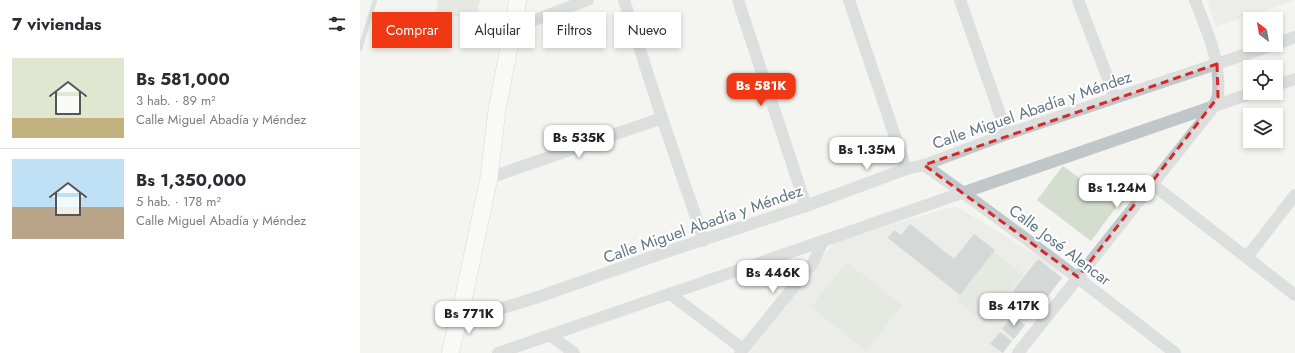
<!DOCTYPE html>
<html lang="es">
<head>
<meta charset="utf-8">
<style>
  :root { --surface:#fff; --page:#f7f7f7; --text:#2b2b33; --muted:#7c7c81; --line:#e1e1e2; --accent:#f03914 }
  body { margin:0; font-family:Jost,sans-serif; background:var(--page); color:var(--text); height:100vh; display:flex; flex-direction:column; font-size:15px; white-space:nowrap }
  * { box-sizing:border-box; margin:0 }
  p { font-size:13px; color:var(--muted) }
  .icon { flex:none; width:22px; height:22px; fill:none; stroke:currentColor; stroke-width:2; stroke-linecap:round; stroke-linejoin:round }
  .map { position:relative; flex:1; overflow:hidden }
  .sheet { display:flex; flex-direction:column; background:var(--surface); width:360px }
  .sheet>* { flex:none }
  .banner { position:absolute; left:12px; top:12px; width:380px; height:36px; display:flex; gap:8px }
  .needle { width:26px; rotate:329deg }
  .controls { position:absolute; left:883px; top:12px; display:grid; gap:8px }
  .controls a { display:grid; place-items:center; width:40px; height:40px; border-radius:0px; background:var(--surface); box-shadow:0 2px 6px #0003; font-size:20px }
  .price { position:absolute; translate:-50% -34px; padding:0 9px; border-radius:8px; background:#fff; color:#222; font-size:13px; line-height:26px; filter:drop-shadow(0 1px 2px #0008) }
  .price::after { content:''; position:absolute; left:50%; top:24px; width:12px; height:9px; margin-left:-6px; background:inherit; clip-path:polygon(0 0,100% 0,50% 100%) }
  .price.on { background:var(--accent); color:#fff }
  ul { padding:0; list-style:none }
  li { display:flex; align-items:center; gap:12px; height:100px; padding:0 12px }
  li+li { border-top:1px solid var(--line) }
  li span { display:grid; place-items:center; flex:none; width:112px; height:80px; border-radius:0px; color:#555 }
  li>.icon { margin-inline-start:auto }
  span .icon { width:48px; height:48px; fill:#fffc; stroke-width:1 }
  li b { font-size:17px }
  h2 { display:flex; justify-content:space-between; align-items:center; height:48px; padding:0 12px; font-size:17px }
  .tag { padding:0 14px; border-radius:0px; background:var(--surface); box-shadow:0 2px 6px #0003; font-size:14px; line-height:36px }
  .tag.on { background:var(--accent); color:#fff }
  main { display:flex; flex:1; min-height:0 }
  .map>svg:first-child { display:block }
  .built { fill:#e2e3e1 }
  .green { fill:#d5dcd0 }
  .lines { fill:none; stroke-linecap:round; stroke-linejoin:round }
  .stream { stroke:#bcc9cd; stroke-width:4.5 }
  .building { fill:#adb5b9 }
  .secondary-casing { stroke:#b5bbbf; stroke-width:18 }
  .minor { stroke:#c1c6c8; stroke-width:12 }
  .secondary { stroke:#fff; stroke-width:17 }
  .marked { fill:none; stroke:#d62828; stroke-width:3; stroke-dasharray:8 5; stroke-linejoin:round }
  .labels { text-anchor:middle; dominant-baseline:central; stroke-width:4; stroke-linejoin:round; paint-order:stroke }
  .street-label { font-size:16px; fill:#617683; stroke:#fff }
</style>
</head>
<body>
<main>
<section class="sheet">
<h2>7 viviendas<svg class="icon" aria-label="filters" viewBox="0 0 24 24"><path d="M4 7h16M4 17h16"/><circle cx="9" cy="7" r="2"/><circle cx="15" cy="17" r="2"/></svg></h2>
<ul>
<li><span style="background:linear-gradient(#dfe7d0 75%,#c2b280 0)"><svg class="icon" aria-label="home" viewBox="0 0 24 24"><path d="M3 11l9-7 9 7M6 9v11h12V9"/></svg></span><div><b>Bs 581,000</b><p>3 hab. · 89 m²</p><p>Calle Miguel Abadía y Méndez</p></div></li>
<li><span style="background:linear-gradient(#bfe0f5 60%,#b9a48a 0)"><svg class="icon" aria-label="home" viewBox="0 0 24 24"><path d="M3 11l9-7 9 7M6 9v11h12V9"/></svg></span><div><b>Bs 1,350,000</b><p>5 hab. · 178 m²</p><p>Calle Miguel Abadía y Méndez</p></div></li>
</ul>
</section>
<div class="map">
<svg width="935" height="353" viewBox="0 0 935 353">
  <rect width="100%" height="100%" fill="#f4f4f0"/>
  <g class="built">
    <polygon points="847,0 934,0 856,27"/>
    <polygon points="596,206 696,267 702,278 643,353 389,353 476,240"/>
  </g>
  <g class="green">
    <polygon points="78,0 120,0 116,20 76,12"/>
    <polygon points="703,166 757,206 731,241 677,200"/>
    <polygon points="634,252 663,274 626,323 596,300"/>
    <polygon points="487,262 542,305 506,351 451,307"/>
  </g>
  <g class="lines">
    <polyline class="stream" points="0,49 15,0"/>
  </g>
  <g class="building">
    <polygon points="550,224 594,259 614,234 635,250 600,295 528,238 534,230 541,235"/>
    <polygon points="678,259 702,278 677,310 653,291"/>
    <polygon points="653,315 665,325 654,339 642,329"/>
    <polygon points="640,332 652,341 643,353 630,344"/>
  </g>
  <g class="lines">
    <defs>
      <polyline id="secondary" points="90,353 101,310 129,178 137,110 158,0"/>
    </defs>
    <use href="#secondary" class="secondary-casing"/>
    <g class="minor">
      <polyline points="264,0 302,118 339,226 343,241"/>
      <polyline points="378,0 446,206"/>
      <polyline points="489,0 546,169"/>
      <polyline points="600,0 647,134"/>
      <polyline points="718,0 755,97"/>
      <polyline points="153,28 228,0"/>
      <polyline points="916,44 935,37"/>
      <polyline points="916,85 935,79"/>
      <path d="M 564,165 C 650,225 733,289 815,353"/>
      <polyline points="129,178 302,118"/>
      <polyline points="792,184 935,295"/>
      <polyline points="887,257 935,195"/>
      <polyline points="310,294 383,349"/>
      <polyline points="101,310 115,314 124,314 181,296 300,254 446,206 546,169 564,165 647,134 913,45"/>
      <polyline points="190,335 214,353"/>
      <polyline points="138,353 892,93"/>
      <polyline points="380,353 453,263 463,241"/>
      <path d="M 658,353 L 852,109 C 854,105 857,100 858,95 C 861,61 847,31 835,0"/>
    </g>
    <use href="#secondary" class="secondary"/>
  </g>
  <path d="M0 0H935V353H0ZM 857,64 L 858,97 L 718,277 L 564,165 Z" fill="#f4f4f0" fill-opacity=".55" fill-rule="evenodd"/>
  <path class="marked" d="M 857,64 L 858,97 L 718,277 L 564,165 Z"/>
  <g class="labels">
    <g class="street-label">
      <text transform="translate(672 110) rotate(-19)">Calle Miguel Abadía y Méndez</text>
      <text transform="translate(343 224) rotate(-19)">Calle Miguel Abadía y Méndez</text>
      <text transform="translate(700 245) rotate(37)">Calle José Alencar</text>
    </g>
  </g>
</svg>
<div class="controls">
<a><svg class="needle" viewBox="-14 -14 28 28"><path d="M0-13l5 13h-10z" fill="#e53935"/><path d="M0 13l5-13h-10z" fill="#7c7c81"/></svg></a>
<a><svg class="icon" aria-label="locate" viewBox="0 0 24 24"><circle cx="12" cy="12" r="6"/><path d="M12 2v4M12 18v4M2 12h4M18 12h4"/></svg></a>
<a><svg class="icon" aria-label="layers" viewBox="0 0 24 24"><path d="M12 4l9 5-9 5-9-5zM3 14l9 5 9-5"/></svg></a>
</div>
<b class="price on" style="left:401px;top:107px">Bs 581K</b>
<b class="price" style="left:219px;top:159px">Bs 535K</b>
<b class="price" style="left:507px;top:171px">Bs 1.35M</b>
<b class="price" style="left:757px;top:209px">Bs 1.24M</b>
<b class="price" style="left:413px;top:294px">Bs 446K</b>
<b class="price" style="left:654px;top:327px">Bs 417K</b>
<b class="price" style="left:109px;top:335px">Bs 771K</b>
<div class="banner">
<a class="tag on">Comprar</a>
<a class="tag">Alquilar</a>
<a class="tag">Filtros</a>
<a class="tag">Nuevo</a>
</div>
</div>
</main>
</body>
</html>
